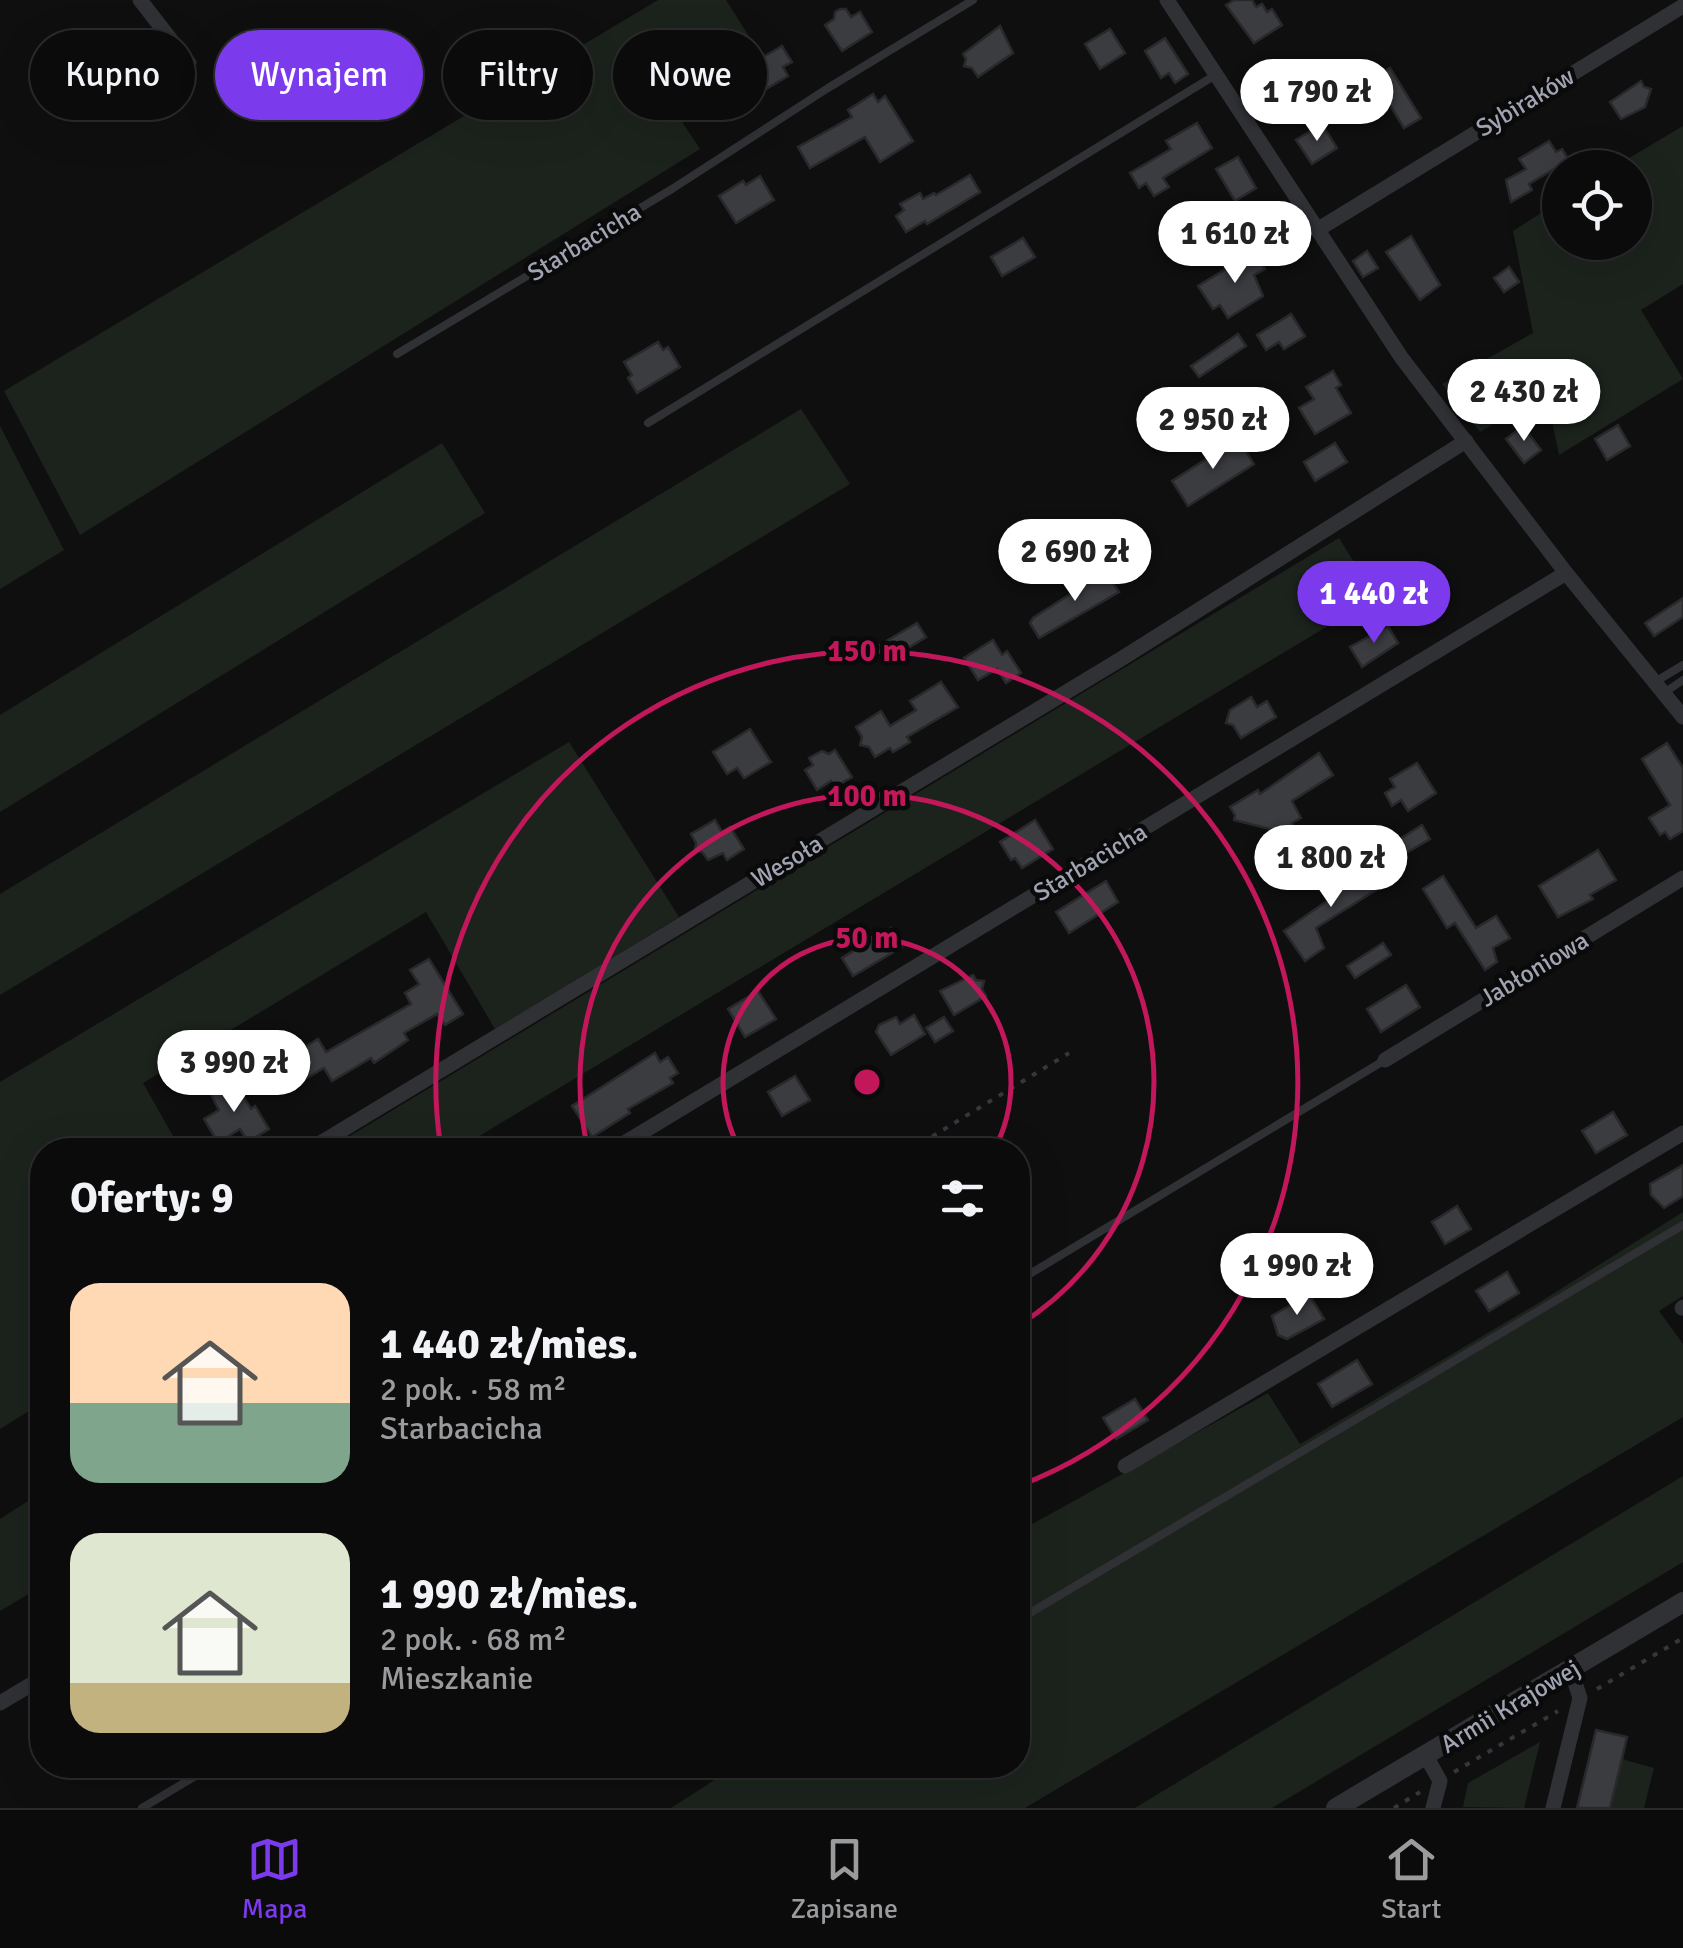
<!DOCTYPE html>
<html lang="pl">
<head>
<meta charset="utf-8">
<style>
  :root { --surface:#0b0b0c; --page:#141415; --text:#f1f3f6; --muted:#9a9b9d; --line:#2b2b2d; --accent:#7c3aed }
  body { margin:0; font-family:Signika,sans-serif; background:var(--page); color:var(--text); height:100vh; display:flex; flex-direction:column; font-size:38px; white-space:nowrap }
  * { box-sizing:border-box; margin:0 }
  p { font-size:32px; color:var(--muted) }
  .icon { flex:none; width:55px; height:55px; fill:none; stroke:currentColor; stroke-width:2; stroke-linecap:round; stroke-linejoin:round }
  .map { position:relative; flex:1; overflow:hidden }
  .sheet { position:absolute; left:30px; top:1138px; width:1000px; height:640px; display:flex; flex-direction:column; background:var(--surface); border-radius:40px; box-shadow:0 10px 40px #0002,0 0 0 2px var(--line) }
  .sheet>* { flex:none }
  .hud { position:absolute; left:30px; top:30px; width:1000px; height:90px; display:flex; gap:20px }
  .fabs { position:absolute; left:1542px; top:150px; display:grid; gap:20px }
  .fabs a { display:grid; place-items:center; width:110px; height:110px; border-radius:50%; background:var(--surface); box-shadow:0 10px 40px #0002,0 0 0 2px var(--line); font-size:50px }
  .price { position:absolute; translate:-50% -85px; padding:0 22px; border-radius:35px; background:#fff; color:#222; font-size:32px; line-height:65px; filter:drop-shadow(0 2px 5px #0008) }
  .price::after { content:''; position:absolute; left:50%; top:60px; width:30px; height:22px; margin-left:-15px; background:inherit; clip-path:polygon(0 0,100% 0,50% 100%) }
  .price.current { background:var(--accent); color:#fff }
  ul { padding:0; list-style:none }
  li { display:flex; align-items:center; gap:30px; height:250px; padding:0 40px }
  li span { display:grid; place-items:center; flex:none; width:280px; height:200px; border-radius:30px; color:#555 }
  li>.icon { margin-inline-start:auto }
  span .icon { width:120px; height:120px; fill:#fffc; stroke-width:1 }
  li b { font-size:42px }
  h2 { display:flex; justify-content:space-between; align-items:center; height:120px; padding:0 40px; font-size:42px }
  .chip { padding:0 35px; border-radius:45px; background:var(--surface); box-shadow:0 10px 40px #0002,0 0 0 2px var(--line); font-size:35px; line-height:90px }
  .chip.current { background:var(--accent); color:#fff }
  .dock { display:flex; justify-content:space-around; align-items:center; height:140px; border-top:2px solid var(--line); background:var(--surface); font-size:28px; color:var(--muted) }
  .dock a { display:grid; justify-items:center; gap:5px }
  .dock .current { color:var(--accent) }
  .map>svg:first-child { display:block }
  .green { fill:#1c231d }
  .building { fill:#3b3c40; stroke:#29292c; stroke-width:2.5 }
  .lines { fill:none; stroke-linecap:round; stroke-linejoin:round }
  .path { stroke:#36373c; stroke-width:4; stroke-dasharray:5 8; stroke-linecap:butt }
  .service { stroke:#303135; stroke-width:8 }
  .minor { stroke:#303135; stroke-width:15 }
  .tertiary { stroke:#303135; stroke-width:20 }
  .ring { fill:none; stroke:#c2185b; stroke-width:5 }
  .labels { text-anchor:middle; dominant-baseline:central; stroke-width:9; stroke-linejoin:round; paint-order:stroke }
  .street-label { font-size:25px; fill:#a0a4b2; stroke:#0a0a0b }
  .centre { fill:#c2185b; stroke:#0a0a0b; stroke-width:5 }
  .ring-label { font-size:30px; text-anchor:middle; font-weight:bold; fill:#c2185b; stroke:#0a0a0b; stroke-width:9; stroke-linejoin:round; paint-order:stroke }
</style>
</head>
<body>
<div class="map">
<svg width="1683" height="1808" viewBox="0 0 1683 1808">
  <rect width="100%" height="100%" fill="#0f0f10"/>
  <g class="green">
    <polygon points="658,0 726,0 752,41 665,96 700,149 80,535 4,391"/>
    <polygon points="1683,126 1683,284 1641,310 1683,379 1559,455 1546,392 1480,432 1442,384 1533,333 1513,231 1560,201 1560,242 1635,242 1635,168 1614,167"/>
    <polygon points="801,409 850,484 0,995 0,894"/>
    <polygon points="0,426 64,550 0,589"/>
    <polygon points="442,443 485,513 0,812 0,715"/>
    <polygon points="1339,538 1376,597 456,1150 327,1150"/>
    <polygon points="569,742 679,917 495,1029 426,912 143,1083 181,1150 42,1150 42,1403 0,1429 0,1082"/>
    <polygon points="1683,1212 1683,1296 1659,1311 1683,1344 1683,1417 1025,1808 671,1808 738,1765 1018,1765 1018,1532 1268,1393 1300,1444 1540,1302"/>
    <polygon points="1683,1476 1683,1562 1272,1808 1135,1808"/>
    <polygon points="42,1492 42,1586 0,1611 0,1519"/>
    <polygon points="1540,1742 1524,1808 1463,1807 1468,1783"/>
    <polygon points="1622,1759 1654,1768 1644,1808 1610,1808"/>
  </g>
  <g class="building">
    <polygon points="1234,0 1252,0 1256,7 1262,4 1267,12 1272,9 1282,25 1254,43 1226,5"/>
    <polygon points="840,9 846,9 851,17 860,12 872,32 842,51 825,25 834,19 835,12"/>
    <polygon points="1000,26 1013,53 978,77 972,68 964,66 966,59 963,54"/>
    <polygon points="1110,29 1125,53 1100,69 1085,44"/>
    <polygon points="1165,38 1188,74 1175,83 1169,73 1161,78 1145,51"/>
    <polygon points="782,46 792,62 783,67 788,76 751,98 741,82 744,80 739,71"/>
    <polygon points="1371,65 1377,75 1390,68 1421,118 1404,128 1375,81 1345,100 1349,106 1329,117 1317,98"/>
    <polygon points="1641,81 1644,87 1651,89 1645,107 1621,119 1610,102"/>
    <polygon points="873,94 878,102 885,96 913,141 880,162 865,137 810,168 798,147 852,117 848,110"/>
    <polygon points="1197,123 1212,148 1163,178 1169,187 1154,196 1146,183 1139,188 1130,173 1171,149 1166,141"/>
    <polygon points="1322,124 1337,148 1312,164 1296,140"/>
    <polygon points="1549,141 1556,152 1562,149 1569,160 1529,184 1532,190 1511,202 1506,180 1526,169 1519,159"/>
    <polygon points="1238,157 1256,188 1235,201 1216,169"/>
    <polygon points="970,175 980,192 927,224 925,221 906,232 896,216 904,210 900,204 920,193 923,199 934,193 936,195"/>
    <polygon points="760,176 774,200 736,223 719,196 743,181 746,185"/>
    <polygon points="1411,236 1440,285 1420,300 1386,252"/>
    <polygon points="1023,238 1035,257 1002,276 991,257"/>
    <polygon points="1367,251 1378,268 1363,277 1353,261"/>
    <polygon points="1254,252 1265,269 1254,275 1263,296 1228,318 1220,305 1213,309 1198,286"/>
    <polygon points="1509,267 1519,282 1504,292 1494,278"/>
    <polygon points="1291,314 1305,336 1284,349 1279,342 1266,350 1257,335"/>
    <polygon points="1238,334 1246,346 1199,377 1191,366"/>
    <polygon points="658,342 663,350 668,347 680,367 637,393 628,378 632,375 624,362"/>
    <polygon points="1333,371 1341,385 1336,388 1351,413 1315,434 1299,408 1314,399 1306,387"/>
    <polygon points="1618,425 1630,446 1607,460 1595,439"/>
    <polygon points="1523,426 1541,450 1524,463 1506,439"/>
    <polygon points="1238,439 1254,464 1188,506 1172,481"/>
    <polygon points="1335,443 1347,462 1315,481 1304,462"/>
    <polygon points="1095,573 1100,580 1108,575 1119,592 1039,638 1030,623 1033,618 1075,591 1082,584 1081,582"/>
    <polygon points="1683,598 1683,617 1654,636 1645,623"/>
    <polygon points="917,623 926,637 887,661 878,646"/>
    <polygon points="1388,626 1398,643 1362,667 1350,647"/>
    <polygon points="993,640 1002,655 1007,651 1021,673 1006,683 997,669 978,680 964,658"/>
    <polygon points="941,682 958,707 907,737 910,742 893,752 890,748 875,757 869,747 860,745 862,737 856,727 881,711 890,726 916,710 910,701"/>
    <polygon points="1251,697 1257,707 1267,701 1276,717 1241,738 1233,725 1226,723 1230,710"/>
    <polygon points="750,729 771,762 744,778 737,768 727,774 713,752"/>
    <polygon points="1667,743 1683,768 1683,831 1670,839 1665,832 1660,835 1649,818 1670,805 1642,759"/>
    <polygon points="835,750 852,777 835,787 831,781 817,790 805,770 813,765 809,758 822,751 829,754"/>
    <polygon points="1319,753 1333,775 1292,801 1301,818 1292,823 1319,868 1292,884 1271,849 1294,835 1234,820 1235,815 1230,807 1258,790 1260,794"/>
    <polygon points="1417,763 1436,793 1408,811 1401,800 1392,806 1385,793 1395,787 1390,779"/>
    <polygon points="715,820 722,832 730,827 744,849 727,860 723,853 708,860 702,852 695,850 696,843 691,834"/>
    <polygon points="1035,820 1053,849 1022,868 1015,858 1011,860 1000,842"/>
    <polygon points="1422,825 1430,839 1377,870 1370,858"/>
    <polygon points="1598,850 1616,880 1590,895 1593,899 1558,917 1539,886"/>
    <polygon points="1363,863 1379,888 1316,928 1324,948 1305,961 1284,931 1337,894 1331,884"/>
    <polygon points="1443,876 1476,928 1496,916 1510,938 1493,948 1497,962 1485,970 1455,923 1447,928 1423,889"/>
    <polygon points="1106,881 1118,902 1069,933 1056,912"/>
    <polygon points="891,928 902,947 853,976 842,958"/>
    <polygon points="1383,943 1391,955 1355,978 1347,966"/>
    <polygon points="429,959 463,1014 445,1025 437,1014 404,1033 408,1040 374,1063 371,1058 332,1081 324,1068 290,1088 278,1069 293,1060 290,1056 318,1039 326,1052 411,1004 405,993 419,984 410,970"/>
    <polygon points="973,975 976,980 984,981 982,989 986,996 954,1015 940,991"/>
    <polygon points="1406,985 1420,1007 1381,1032 1367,1009"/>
    <polygon points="758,991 776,1019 745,1037 728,1009"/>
    <polygon points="914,1015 925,1034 891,1055 876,1032 879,1025 896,1017 900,1024"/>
    <polygon points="944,1017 953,1031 935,1042 926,1028"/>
    <polygon points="655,1053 660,1062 668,1057 678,1073 670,1078 673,1083 628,1109 630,1113 592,1137 572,1106"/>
    <polygon points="795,1076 810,1100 782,1116 768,1092"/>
    <polygon points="233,1079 251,1109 255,1106 269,1129 248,1142 240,1129 218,1143 204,1119 219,1110 210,1093"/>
    <polygon points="1613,1112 1627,1135 1596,1153 1582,1131"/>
    <polygon points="1683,1165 1683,1196 1664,1208 1651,1195 1650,1184"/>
    <polygon points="1457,1206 1471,1229 1445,1244 1432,1222"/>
    <polygon points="1507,1272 1519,1293 1489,1311 1476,1291"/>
    <polygon points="1309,1294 1324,1319 1287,1339 1278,1335 1272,1316"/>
    <polygon points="1357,1360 1372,1384 1332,1407 1318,1384"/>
    <polygon points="1135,1399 1148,1420 1116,1439 1103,1418"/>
    <polygon points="1596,1730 1627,1737 1622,1759 1610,1808 1577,1808"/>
  </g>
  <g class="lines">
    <g class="path">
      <polyline points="910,1150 1069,1053"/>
      <polyline points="1597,1689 1683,1638"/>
      <polyline points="1454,1772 1558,1711"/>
      <polyline points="1394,1808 1420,1792"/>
    </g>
    <g class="service">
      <polyline points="397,354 672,189 828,88 973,0"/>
      <polyline points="648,423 1217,74"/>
      <polyline points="1655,682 1683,665"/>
      <polyline points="1664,693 1683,680"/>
      <polyline points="1018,1281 1385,1060"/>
      <polyline points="1018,1620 1683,1225"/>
      <polyline points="142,1808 214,1765"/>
    </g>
    <g class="minor">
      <polyline points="140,0 189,63"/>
      <polyline points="1167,0 1401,357 1566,573 1683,717"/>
      <polyline points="1317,230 1683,6"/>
      <polyline points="1385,1060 1683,878"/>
      <polyline points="309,1150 1121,659 1466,441"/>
      <polyline points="613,1150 1566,573"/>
      <polyline points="1682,1308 1683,1307"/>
      <polyline points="1125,1466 1683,1133"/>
      <polyline points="0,1703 42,1678"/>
      <polyline points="1426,1756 1440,1781 1433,1808"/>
      <polyline points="1553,1808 1580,1698 1571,1670"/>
    </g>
    <polyline class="tertiary" points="1336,1808 1683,1602"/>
  </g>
  <g class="ring">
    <path d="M740 1150A144 144 0 1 1 994 1150"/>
    <path d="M588 1149A287 287 0 1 1 1019 1325"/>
    <path d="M441 1149A431 431 0 1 1 1018 1486"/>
  </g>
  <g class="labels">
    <g class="street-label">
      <text transform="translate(1525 102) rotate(-31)">Sybiraków</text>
      <text transform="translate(584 242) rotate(-31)">Starbacicha</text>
      <text transform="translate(787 861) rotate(-31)">Wesoła</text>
      <text transform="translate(1090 862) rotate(-31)">Starbacicha</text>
      <text transform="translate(1534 969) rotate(-31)">Jabłoniowa</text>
      <text transform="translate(1510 1706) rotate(-31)">Armii Krajowej</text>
    </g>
  </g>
  <circle cx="867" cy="1082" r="15" class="centre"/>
  <g class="ring-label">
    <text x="867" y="661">150 m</text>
    <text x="867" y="806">100 m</text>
    <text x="867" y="948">50 m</text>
  </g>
</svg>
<div class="fabs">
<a><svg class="icon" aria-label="locate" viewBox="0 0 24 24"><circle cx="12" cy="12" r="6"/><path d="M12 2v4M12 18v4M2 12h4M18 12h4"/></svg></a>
</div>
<b class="price" style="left:1317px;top:144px">1 790 zł</b>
<b class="price" style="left:1235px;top:286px">1 610 zł</b>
<b class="price" style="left:1524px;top:444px">2 430 zł</b>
<b class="price" style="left:1213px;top:472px">2 950 zł</b>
<b class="price" style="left:1075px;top:604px">2 690 zł</b>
<b class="price current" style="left:1374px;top:646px">1 440 zł</b>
<b class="price" style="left:1331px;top:910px">1 800 zł</b>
<b class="price" style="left:234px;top:1115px">3 990 zł</b>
<b class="price" style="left:1297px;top:1318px">1 990 zł</b>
<div class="hud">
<a class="chip">Kupno</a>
<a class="chip current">Wynajem</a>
<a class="chip">Filtry</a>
<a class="chip">Nowe</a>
</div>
<section class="sheet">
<h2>Oferty: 9<svg class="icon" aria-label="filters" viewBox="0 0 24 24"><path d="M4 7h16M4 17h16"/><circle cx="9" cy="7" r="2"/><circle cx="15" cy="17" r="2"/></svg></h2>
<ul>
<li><span style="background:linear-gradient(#ffd9b3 60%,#7fa58c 0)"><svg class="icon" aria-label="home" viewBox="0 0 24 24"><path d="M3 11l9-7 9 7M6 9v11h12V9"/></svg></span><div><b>1 440 zł/mies.</b><p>2 pok. · 58 m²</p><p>Starbacicha</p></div></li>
<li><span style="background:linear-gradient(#dfe7d0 75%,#c2b280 0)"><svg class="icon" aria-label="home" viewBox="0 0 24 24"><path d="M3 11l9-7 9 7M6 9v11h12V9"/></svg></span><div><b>1 990 zł/mies.</b><p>2 pok. · 68 m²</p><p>Mieszkanie</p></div></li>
</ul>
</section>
</div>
<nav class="dock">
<a class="current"><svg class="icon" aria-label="map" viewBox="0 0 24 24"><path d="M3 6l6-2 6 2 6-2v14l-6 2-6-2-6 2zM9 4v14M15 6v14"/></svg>Mapa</a>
<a><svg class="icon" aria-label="saved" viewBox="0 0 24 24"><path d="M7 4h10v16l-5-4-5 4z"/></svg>Zapisane</a>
<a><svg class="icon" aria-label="home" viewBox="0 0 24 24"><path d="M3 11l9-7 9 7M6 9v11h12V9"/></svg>Start</a>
</nav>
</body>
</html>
